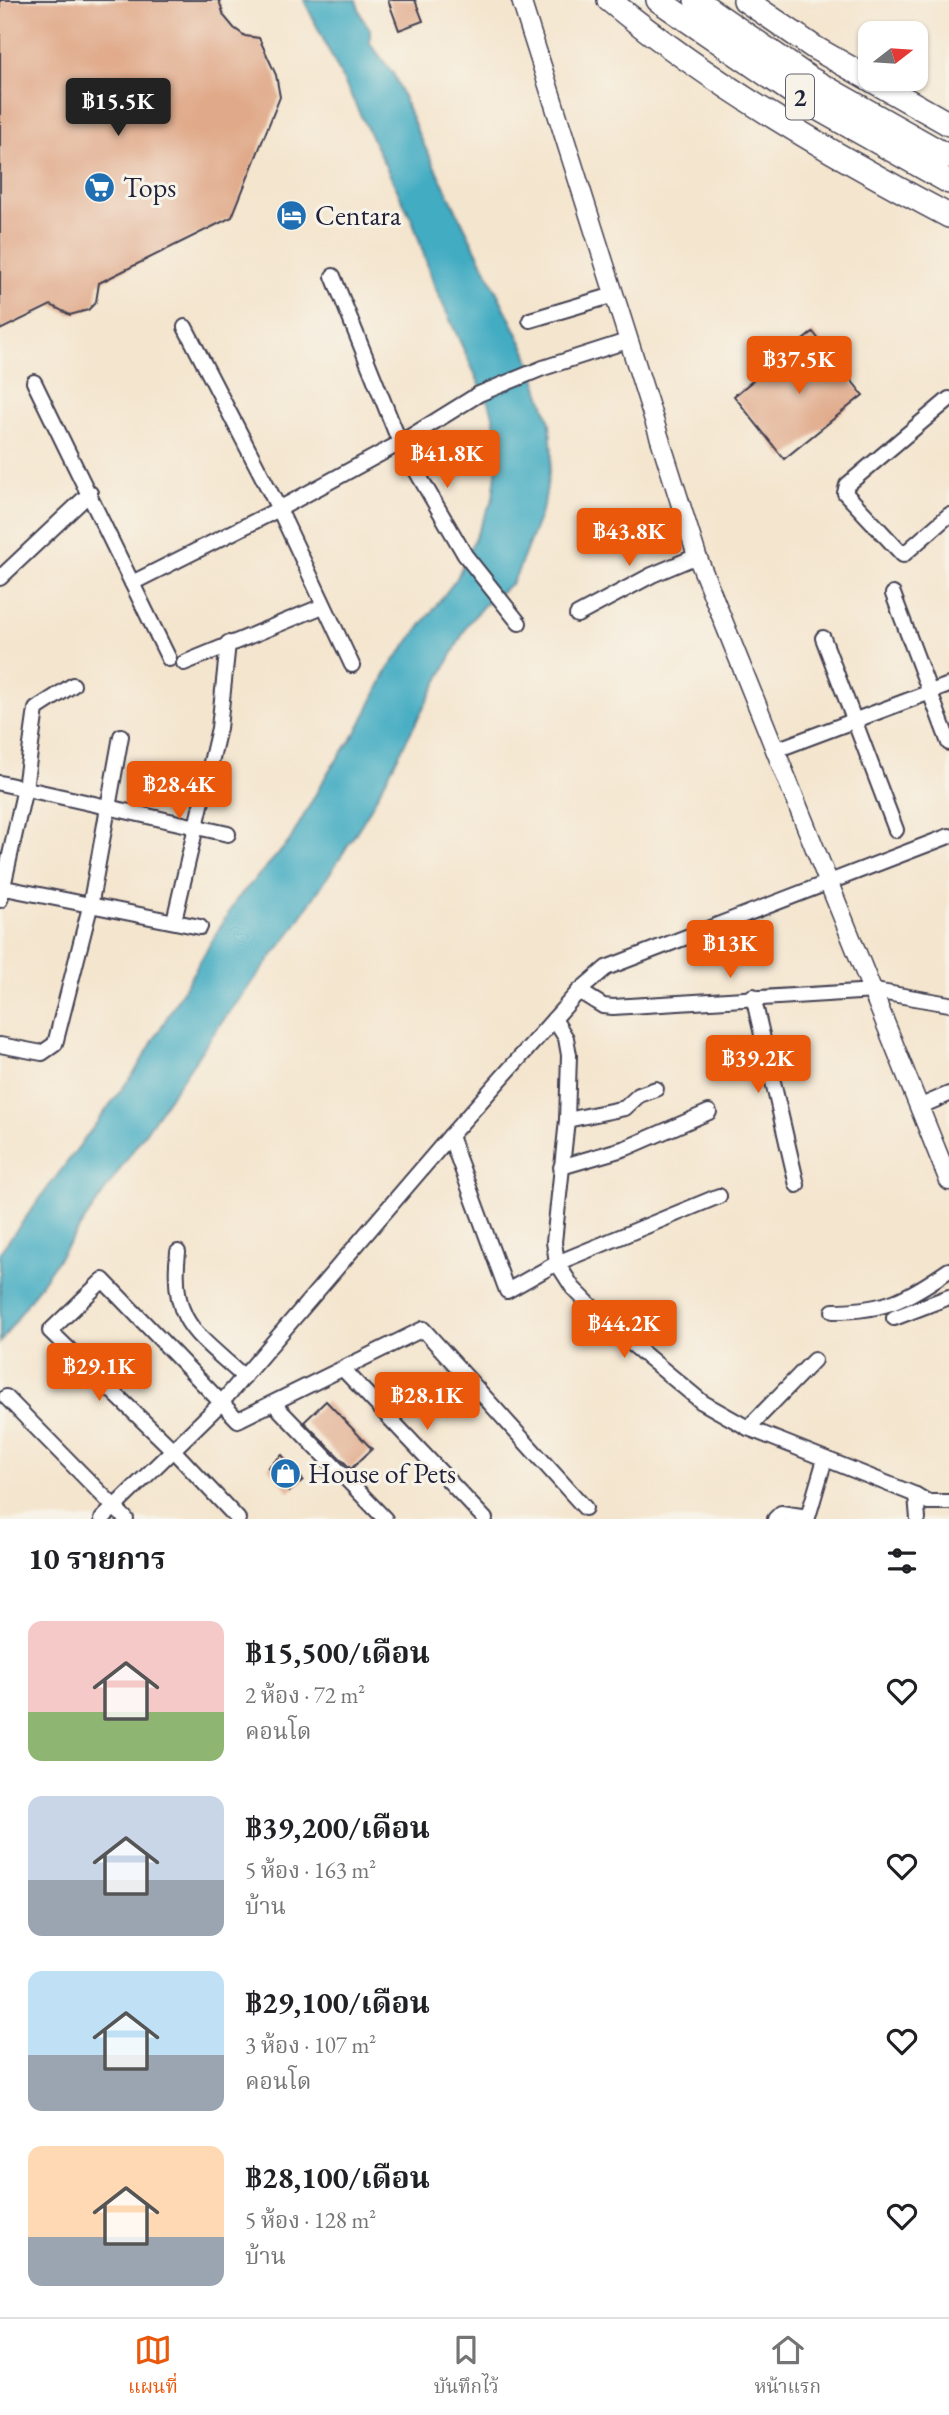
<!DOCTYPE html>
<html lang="th">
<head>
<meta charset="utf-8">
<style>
  :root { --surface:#fff; --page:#f2f2f2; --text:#202124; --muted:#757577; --line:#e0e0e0; --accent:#ea580c }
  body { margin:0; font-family:"EB Garamond","Noto Serif Thai",serif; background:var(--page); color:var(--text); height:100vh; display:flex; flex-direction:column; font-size:26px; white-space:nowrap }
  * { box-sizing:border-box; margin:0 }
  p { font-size:23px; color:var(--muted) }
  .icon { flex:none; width:38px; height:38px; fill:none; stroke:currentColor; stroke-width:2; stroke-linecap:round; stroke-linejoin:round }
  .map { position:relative; height:1519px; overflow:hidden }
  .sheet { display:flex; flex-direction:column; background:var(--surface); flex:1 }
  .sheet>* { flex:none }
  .needle { width:46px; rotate:73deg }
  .buttons { position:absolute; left:858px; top:21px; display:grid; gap:14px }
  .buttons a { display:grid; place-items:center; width:70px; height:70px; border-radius:14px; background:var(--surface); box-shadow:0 2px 5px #0004; font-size:35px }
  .price { position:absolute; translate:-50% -60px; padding:0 16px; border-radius:7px; background:var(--accent); color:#fff; font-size:23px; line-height:46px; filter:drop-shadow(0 2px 4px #0008) }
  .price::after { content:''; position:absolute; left:50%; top:42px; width:21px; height:16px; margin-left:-10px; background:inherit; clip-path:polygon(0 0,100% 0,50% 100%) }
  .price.on { background:#222; color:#fff }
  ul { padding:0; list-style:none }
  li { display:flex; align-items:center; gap:21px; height:175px; padding:0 28px }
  li span { display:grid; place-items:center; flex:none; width:196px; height:140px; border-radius:14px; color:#555 }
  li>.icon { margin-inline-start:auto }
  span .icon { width:84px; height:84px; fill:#fffc; stroke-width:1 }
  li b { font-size:30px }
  h2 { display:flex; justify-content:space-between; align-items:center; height:84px; padding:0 28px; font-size:30px }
  .menu { display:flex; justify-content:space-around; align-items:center; height:98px; border-top:2px solid var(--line); background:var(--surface); font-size:19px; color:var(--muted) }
  .menu a { display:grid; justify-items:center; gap:4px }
  .menu .on { color:var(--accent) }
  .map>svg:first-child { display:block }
  .water { fill:#43acc2; stroke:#32677e; stroke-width:2 }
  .building { fill:#e0a989 }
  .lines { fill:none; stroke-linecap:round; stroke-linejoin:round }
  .minor-casing { stroke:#423f51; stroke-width:18 }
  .tertiary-casing { stroke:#423f51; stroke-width:21 }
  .trunk-casing { stroke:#423f51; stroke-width:26 }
  .minor { stroke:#fff; stroke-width:14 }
  .tertiary { stroke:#fff; stroke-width:18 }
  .trunk { stroke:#fff; stroke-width:23 }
  .labels { text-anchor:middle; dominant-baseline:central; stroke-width:6; stroke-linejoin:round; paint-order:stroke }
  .shield { fill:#f7f3e8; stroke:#62616f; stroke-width:2 }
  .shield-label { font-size:26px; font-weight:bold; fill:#22223b }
  .poi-label { font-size:28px; fill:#22223b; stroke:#f7f3e8; text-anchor:start }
</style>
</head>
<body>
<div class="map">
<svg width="949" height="1519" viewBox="0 0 949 1519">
  <rect width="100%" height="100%" fill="#f7f3e8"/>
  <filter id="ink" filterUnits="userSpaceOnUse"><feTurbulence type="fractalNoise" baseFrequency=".0143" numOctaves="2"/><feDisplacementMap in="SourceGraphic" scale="14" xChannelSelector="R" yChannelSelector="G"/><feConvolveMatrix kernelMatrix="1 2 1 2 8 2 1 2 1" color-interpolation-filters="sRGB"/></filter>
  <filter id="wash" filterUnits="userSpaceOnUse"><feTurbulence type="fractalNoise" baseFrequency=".00686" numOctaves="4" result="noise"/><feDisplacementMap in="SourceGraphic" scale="28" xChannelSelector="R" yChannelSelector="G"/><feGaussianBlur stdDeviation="1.57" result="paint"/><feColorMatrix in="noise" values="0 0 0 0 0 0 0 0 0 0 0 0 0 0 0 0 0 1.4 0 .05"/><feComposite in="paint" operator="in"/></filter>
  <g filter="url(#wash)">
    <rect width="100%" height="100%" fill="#f4e5ce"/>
    <polygon class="water" points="304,0 356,0 362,18 370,29 370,43 394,75 418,133 527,353 550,423 552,454 544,505 518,571 512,583 483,606 468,624 367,815 340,858 291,932 218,1027 0,1343 0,1252 136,1070 236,900 289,842 327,774 357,731 388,669 457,578 493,498 499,447 492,411 434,285 413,222"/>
    <g id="blocks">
      <g class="building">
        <polygon points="0,0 219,0 224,16 234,28 245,36 259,38 276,75 280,97 232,217 99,283 96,302 88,310 70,315 51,305 0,330"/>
        <polygon points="388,0 415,0 423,21 399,30"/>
        <polygon points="813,332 863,395 784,459 734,396"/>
        <polygon points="326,1401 372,1449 351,1469 304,1422"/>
        <polygon points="282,1455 303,1480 289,1492 268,1467"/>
      </g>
    </g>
  </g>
  <g filter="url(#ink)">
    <use href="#blocks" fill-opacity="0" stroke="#423f51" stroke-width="2"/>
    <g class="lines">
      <defs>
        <g id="minor">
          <polyline points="333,276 400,443 465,555 519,623"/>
          <polyline points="530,320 614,295"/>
          <polyline points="185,327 279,509 352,665"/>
          <polyline points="34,382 169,659"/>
          <polyline points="949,399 847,485 845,493 903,555 949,515"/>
          <polyline points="0,578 90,493"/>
          <polyline points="132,583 279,509 400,443 479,394 543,368 627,341"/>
          <polyline points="893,594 949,743"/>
          <polyline points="577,615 652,575 697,556"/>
          <polyline points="823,638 896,830"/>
          <polyline points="184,663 323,606"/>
          <polyline points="776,750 949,685"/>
          <polyline points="0,783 228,834"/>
          <polyline points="0,887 200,927"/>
          <polyline points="0,900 25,788 36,709 73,685"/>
          <polyline points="174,921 219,728 228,643"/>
          <polyline points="579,991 603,1006 613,1007 875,991 949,1004"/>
          <polyline points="753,996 797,1185"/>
          <polyline points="554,1019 566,1038 569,1055 567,1120 554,1242 557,1263 573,1288 614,1329 702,1402 748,1428 916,1495 928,1502 949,1502"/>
          <polyline points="0,1045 42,1053 55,1044 90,907 121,736"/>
          <polyline points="921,1106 949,1094"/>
          <polyline points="567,1120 625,1108 639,1095 656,1089"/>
          <polyline points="450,1136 507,1291 557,1263 719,1196"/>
          <polyline points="561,1167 626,1148 709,1112"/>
          <path d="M 178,1252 C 170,1323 196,1333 244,1377"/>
          <path d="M 833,1311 C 886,1311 907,1299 949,1270"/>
          <polyline points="894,1318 949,1297"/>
          <polyline points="344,1370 485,1519"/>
          <polyline points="6,1397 126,1519"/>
          <polyline points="274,1404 385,1519"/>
          <polyline points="748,1428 814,1360"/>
          <polyline points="916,1495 918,1519"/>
          <polyline points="102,1519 222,1402 450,1136 579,991 606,968 949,836"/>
          <polyline points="238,1519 172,1449 50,1331 103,1280 238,1420 423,1329 585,1508"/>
          <polyline points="775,1519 781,1513 808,1517 825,1459"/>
        </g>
        <polyline id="tertiary" points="521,0 697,556 949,1181"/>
        <g id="trunk">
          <path d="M 609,0 C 714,86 830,153 949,216"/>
          <polyline points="658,0 808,103 949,182"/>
          <polyline points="696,0 809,78 949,157"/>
          <polyline points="745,0 815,48 949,124"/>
        </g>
      </defs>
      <use href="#minor" class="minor-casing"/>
      <use href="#tertiary" class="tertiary-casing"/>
      <use href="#trunk" class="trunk-casing"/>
      <use href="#minor" class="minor"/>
      <use href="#tertiary" class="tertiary"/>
      <use href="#trunk" class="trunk"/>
    </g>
  </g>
  <defs>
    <symbol id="supermarket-disc" viewBox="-11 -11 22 22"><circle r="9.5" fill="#1f6fb2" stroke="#f7f3e8"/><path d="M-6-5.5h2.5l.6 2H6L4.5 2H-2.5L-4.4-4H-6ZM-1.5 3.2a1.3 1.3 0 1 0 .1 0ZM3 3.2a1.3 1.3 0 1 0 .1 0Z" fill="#fff"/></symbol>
    <symbol id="hotel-disc" viewBox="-11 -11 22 22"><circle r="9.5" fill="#1f6fb2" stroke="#f7f3e8"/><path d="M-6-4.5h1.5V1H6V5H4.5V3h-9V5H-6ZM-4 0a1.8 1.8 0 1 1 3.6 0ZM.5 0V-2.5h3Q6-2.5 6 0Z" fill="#fff"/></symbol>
    <symbol id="shop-disc" viewBox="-11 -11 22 22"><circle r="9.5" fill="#1f6fb2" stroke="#f7f3e8"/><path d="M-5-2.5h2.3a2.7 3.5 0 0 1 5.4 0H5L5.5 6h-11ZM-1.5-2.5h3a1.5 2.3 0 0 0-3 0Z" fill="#fff"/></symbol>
  </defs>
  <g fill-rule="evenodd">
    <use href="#supermarket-disc" x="82" y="170" width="35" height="35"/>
    <use href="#hotel-disc" x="274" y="198" width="35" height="35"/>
    <use href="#shop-disc" x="268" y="1456" width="35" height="35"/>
  </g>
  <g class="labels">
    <rect class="shield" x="786" y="74.5" width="28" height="45" rx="5"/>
    <g class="shield-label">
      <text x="800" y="97">2</text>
    </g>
    <g class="poi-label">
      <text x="123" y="187">Tops</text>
      <text x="315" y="215">Centara</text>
      <text x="308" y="1473">House of Pets</text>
    </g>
  </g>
</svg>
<div class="buttons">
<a><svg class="needle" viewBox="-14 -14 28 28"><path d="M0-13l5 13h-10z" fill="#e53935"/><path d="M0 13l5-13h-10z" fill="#757577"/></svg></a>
</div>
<b class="price on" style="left:118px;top:138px">฿15.5K</b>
<b class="price" style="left:799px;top:396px">฿37.5K</b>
<b class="price" style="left:447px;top:490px">฿41.8K</b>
<b class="price" style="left:629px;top:568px">฿43.8K</b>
<b class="price" style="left:179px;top:821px">฿28.4K</b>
<b class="price" style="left:730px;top:980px">฿13K</b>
<b class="price" style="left:758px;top:1095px">฿39.2K</b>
<b class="price" style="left:624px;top:1360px">฿44.2K</b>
<b class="price" style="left:99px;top:1403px">฿29.1K</b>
<b class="price" style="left:427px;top:1432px">฿28.1K</b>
</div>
<section class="sheet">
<h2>10 รายการ<svg class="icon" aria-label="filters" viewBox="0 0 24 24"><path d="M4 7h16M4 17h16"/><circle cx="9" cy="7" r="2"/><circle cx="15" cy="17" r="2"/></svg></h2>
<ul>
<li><span style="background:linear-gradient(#f6c9c9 65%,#8fb573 0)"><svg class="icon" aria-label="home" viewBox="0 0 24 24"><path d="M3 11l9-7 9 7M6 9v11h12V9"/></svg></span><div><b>฿15,500/เดือน</b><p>2 ห้อง · 72 m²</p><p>คอนโด</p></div><svg class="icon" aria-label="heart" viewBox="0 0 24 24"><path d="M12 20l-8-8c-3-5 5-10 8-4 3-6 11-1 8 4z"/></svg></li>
<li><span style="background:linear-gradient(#c9d6e8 60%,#9aa5b1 0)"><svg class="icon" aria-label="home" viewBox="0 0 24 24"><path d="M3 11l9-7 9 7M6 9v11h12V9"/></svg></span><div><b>฿39,200/เดือน</b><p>5 ห้อง · 163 m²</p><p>บ้าน</p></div><svg class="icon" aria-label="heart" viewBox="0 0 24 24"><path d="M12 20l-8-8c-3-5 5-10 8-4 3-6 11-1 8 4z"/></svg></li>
<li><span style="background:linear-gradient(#bfe0f5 60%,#9aa5b1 0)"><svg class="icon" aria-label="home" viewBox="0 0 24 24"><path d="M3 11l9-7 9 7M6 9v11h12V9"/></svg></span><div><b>฿29,100/เดือน</b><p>3 ห้อง · 107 m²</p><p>คอนโด</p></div><svg class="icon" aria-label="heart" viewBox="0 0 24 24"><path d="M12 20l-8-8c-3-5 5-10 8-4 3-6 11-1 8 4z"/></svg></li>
<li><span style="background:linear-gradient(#ffd9b3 65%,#9aa5b1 0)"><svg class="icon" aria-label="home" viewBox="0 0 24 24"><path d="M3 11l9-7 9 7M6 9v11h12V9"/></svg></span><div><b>฿28,100/เดือน</b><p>5 ห้อง · 128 m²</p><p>บ้าน</p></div><svg class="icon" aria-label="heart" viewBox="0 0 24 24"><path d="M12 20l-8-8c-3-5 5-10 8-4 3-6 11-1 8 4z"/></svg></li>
</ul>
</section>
<nav class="menu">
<a class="on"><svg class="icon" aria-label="map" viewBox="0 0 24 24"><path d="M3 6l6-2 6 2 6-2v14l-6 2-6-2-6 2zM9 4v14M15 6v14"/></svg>แผนที่</a>
<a><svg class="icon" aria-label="saved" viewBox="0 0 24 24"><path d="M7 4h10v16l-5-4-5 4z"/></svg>บันทึกไว้</a>
<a><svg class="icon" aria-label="home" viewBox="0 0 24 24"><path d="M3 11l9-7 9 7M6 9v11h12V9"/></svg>หน้าแรก</a>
</nav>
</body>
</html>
